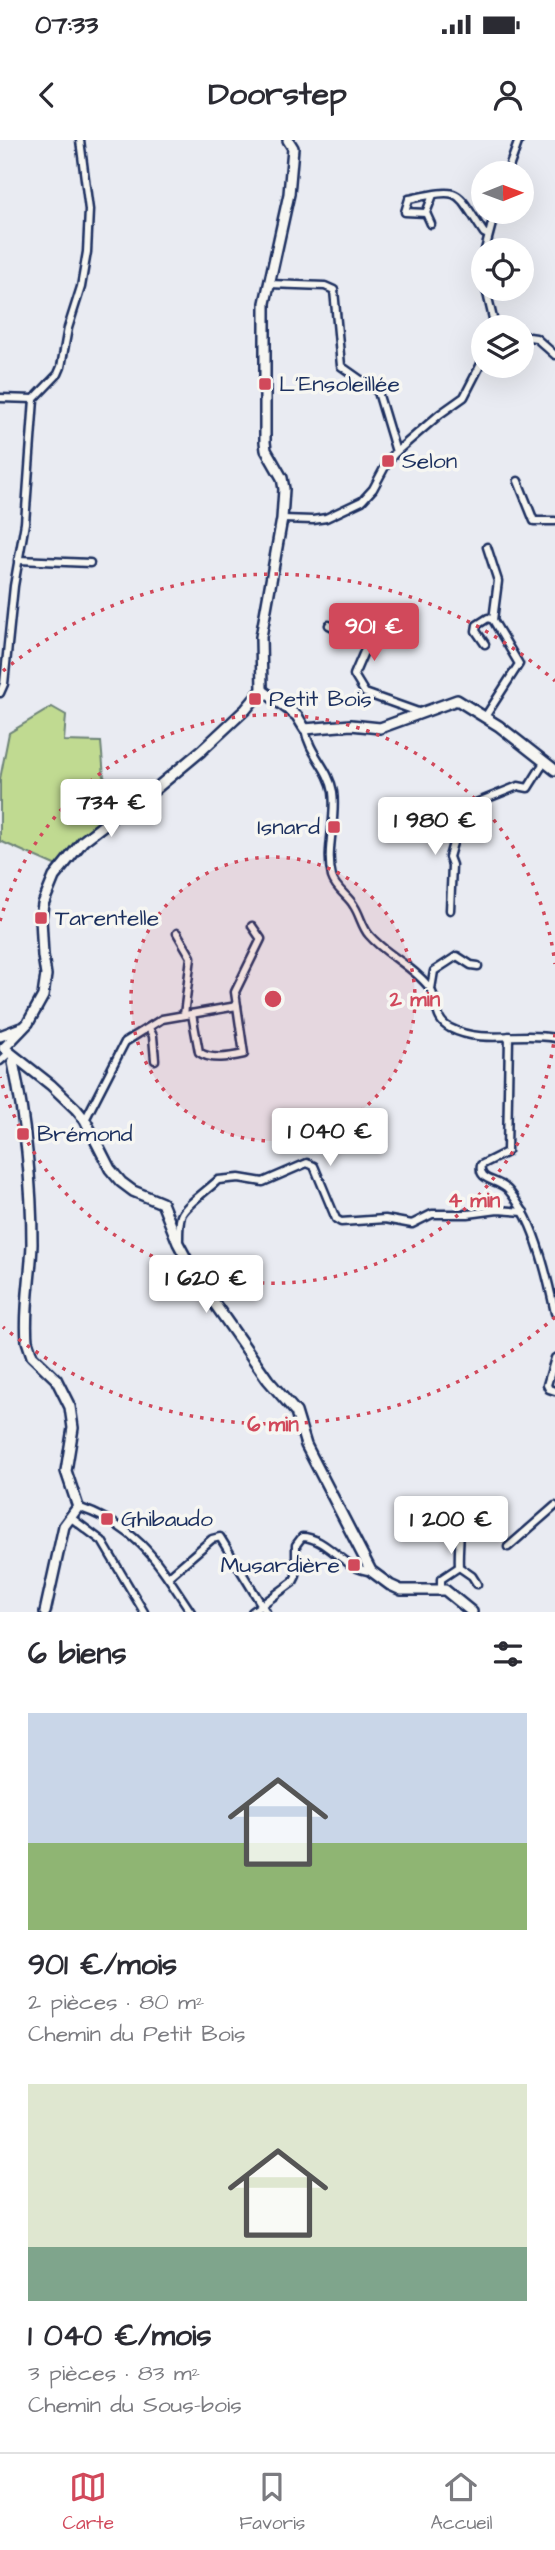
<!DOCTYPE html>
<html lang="fr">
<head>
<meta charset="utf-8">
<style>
  :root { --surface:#fff; --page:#f7f7f7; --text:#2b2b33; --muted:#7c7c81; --line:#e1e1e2; --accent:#d1495b }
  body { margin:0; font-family:"Architects Daughter",sans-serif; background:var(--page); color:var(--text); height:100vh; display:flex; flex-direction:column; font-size:26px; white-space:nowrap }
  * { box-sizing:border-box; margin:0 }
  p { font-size:23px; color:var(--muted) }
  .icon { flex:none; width:38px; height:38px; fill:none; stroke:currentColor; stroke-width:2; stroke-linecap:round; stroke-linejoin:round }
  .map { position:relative; height:1472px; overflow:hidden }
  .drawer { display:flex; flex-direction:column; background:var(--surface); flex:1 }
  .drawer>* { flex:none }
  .needle { width:46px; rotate:89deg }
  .controls { position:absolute; left:471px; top:21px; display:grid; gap:14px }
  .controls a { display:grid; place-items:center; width:63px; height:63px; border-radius:50%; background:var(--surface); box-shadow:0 7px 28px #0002; font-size:35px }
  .price { position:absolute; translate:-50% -60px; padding:0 16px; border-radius:7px; background:#fff; color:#222; font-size:23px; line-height:46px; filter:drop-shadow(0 2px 4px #0008) }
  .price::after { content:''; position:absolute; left:50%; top:42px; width:21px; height:16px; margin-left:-10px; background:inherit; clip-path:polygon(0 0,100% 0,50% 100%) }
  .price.current { background:var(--accent); color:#fff }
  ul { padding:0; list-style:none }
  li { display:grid; align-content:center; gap:14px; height:371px; padding:0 28px }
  li span { display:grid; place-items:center; height:217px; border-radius:0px; color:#555 }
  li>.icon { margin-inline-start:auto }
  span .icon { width:126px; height:126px; fill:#fffc; stroke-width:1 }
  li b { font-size:30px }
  h2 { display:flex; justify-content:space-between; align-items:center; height:84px; padding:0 28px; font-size:30px }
  .status { display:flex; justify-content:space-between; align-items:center; height:49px; padding:0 35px; background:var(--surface); direction:ltr }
  .status svg { height:19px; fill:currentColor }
  header { display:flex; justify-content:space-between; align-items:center; height:91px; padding:0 28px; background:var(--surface); font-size:32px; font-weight:700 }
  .dock { display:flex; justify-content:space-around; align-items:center; height:98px; border-top:2px solid var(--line); background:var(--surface); font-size:19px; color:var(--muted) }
  .dock a { display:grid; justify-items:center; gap:4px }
  .dock .current { color:var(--accent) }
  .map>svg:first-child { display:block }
  .green { fill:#c0da91; stroke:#6e8478; stroke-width:2 }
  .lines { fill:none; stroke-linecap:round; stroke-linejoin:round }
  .street-casing { stroke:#1b2f5e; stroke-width:11 }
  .secondary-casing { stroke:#1b2f5e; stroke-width:14 }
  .street { stroke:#f6f6f2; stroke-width:6 }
  .secondary { stroke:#f6f6f2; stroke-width:9 }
  .ring { fill:none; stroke:#d1495b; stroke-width:3.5; stroke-dasharray:3.5 7 }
  .poi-dot { fill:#d1495b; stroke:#f6f6f2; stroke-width:2.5 }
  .labels { text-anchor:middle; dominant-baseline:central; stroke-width:7; stroke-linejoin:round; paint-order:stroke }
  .poi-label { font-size:23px; fill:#1b2f5e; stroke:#f6f6f2; text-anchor:start }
  .centre { fill:#d1495b; stroke:#f6f6f2; stroke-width:3.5 }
  .ring-label { font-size:21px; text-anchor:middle; font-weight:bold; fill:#d1495b; stroke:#f6f6f2; stroke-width:7; stroke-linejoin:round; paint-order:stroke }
</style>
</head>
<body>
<div class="status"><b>07:33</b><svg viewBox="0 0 49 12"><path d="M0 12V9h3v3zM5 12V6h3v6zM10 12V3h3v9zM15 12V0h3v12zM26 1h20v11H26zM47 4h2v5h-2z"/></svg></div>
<header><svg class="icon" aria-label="back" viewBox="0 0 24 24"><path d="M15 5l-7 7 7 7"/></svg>Doorstep<svg class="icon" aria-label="person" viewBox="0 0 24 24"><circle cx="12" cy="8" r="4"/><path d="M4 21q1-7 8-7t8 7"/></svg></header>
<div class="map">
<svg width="555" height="1472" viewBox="0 0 555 1472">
  <rect width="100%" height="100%" fill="#e9ebf2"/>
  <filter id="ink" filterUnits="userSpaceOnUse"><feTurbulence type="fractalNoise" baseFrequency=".0143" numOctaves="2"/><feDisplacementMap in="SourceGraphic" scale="14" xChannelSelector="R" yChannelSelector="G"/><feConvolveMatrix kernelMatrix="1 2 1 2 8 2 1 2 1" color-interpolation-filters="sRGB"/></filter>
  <g filter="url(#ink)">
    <polygon class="green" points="52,567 66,575 64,601 101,602 104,637 117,649 124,662 59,727 0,701 0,639 9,593"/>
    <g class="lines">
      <defs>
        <g id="street">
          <polyline points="507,33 519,0"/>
          <path d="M 433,55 L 426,73 L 405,72 L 409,59 C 463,48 454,48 484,93 L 488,95"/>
          <polyline points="426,73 431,84"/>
          <polyline points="485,110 495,72"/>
          <polyline points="483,119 483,140"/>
          <polyline points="269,144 325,146 334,150 341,226 378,252 396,312"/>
          <polyline points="486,149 495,187"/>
          <polyline points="522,196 536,198 555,215"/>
          <polyline points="0,258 34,259"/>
          <polyline points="518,341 534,381 555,381"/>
          <polyline points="282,379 313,380 326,378 362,361 373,349 388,321 396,312 440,274 464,257 483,220"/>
          <polyline points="487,407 498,441 493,480"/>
          <polyline points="18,420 90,423"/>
          <polyline points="329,485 364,502 366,507 354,535 365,553 421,573"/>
          <polyline points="0,553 4,544 14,446 25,383 34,259 58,234 61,227 68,188 81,147 87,112 89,70 80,0"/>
          <polyline points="485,577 519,524 493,480 488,478 477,485 476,491 485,504"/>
          <path d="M 305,589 C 309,614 329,628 333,652 C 337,679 325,710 332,737 C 336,750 348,755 354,766 C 360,775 362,787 369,795 C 386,815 413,826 429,847 C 440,861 432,879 450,888 C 483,905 520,891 555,898"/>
          <polyline points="450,770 452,725 449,717 463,668 518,646 528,648 545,621"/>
          <polyline points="177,793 191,817 184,875"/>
          <polyline points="431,849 434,831 457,816 471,825 478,826"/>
          <path d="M 192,874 L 199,912 C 211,921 230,917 244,914 L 235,852 L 261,799 L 252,786"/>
          <polyline points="149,888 153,896 155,920"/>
          <path d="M 509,896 L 507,1012 L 481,1025 C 478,1041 496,1039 506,1048 C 511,1052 515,1059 519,1065 C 536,1089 549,1144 555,1173"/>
          <polyline points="0,921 8,914 8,911"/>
          <polyline points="85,980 125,902 162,879 237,866"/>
          <path d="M 179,1099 C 179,1092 179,1083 181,1076 C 184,1066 209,1049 218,1040 L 239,1038 L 263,1042 L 307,1023 L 314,1026 L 336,1079 L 341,1082 L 385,1079 L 412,1084 L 432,1074 L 468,1074 L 498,1070 L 524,1072"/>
          <polyline points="555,1218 547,1245 549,1249 555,1251"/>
          <path d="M 78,1367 C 140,1388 157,1421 191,1472"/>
          <path d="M 426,1367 C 471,1379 457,1390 459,1427"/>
          <polyline points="70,1377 102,1401 144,1472"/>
          <polyline points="508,1407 555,1366"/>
          <polyline points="168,1437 212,1399 220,1397 266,1472"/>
          <polyline points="441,1449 441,1439 459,1427 472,1436 477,1444"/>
          <path d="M 252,1472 L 293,1442 L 296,1436 L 296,1405 L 302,1397 C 327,1397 345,1431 371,1431"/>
        </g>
        <g id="secondary">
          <polyline points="262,550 297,576 305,589 351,585 380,588 457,560 499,586 555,630"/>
          <polyline points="0,896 21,888"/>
          <polyline points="4,908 28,883 43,856 46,835 43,816 41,778 43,764 54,737 83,701 105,684 126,662 153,651 201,611 246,569 262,550 261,497 282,379 284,349 282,338 266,310 265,302 265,163 289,54 293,8 288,0"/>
          <polyline points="4,908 51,945 76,969 85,980 110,1029 121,1042 133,1051 162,1063 178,1103 196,1137 268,1240 296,1272 306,1305 371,1431 390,1445 401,1450 445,1450 472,1472"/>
          <path d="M 13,922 C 25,978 32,1045 32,1104 C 31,1136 24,1169 27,1201 L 32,1216 L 56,1239 L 70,1267 L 73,1288 L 66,1331 L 78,1367 L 64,1386 L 45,1472"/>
        </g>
      </defs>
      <use href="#street" class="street-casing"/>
      <use href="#secondary" class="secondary-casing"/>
      <use href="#street" class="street"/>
      <use href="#secondary" class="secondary"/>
    </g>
  </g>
  <circle cx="273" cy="859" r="142" fill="#d1495b" fill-opacity=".12"/>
  <g class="ring">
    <circle cx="273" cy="859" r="142"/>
    <path d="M555 894A284 284 0 0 1 0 937M0 781A284 284 0 0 1 555 824"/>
    <path d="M555 1177A425 425 0 0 1 3 1187M3 531A425 425 0 0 1 555 541"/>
  </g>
  <g class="poi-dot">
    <rect x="258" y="237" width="14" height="14" rx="3.5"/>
    <rect x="381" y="314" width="14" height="14" rx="3.5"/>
    <rect x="248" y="552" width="14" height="14" rx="3.5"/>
    <rect x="327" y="680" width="14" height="14" rx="3.5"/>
    <rect x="34" y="771" width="14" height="14" rx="3.5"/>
    <rect x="16" y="987" width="14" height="14" rx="3.5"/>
    <rect x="100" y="1372" width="14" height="14" rx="3.5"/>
    <rect x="347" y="1418" width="14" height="14" rx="3.5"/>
  </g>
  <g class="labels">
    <g class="poi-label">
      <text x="279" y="244">L'Ensoleillée</text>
      <text x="402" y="321">Selon</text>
      <text x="269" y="559">Petit Bois</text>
      <text x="320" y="687" text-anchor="end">Isnard</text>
      <text x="55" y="778">Tarentelle</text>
      <text x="37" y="994">Brémond</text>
      <text x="121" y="1379">Ghibaudo</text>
      <text x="340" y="1425" text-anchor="end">Musardière</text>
    </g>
  </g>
  <circle cx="273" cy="859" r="10" class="centre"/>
  <g class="ring-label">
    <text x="415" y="866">2 min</text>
    <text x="474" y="1067">4 min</text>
    <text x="273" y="1291">6 min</text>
  </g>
</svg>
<div class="controls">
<a><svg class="needle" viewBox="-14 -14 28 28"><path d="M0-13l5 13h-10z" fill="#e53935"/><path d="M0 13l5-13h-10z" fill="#7c7c81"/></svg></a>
<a><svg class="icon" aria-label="locate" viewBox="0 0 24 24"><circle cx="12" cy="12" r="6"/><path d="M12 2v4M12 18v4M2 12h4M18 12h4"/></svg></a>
<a><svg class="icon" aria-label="layers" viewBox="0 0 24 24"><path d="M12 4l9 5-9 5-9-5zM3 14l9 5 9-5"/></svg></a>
</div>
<b class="price current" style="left:374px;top:523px">901 €</b>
<b class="price" style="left:111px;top:699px">734 €</b>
<b class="price" style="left:435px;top:717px">1 980 €</b>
<b class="price" style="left:330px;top:1028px">1 040 €</b>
<b class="price" style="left:206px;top:1175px">1 620 €</b>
<b class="price" style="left:451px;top:1416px">1 200 €</b>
</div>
<section class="drawer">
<h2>6 biens<svg class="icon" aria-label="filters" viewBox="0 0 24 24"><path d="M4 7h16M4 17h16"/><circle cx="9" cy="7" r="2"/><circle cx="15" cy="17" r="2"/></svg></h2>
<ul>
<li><span style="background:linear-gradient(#c9d6e8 60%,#8fb573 0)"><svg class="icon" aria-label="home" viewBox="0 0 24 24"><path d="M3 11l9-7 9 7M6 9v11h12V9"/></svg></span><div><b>901 €/mois</b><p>2 pièces · 80 m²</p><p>Chemin du Petit Bois</p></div></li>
<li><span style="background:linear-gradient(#dfe7d0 75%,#7fa58c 0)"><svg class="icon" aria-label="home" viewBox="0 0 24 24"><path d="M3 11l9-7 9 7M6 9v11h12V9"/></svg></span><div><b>1 040 €/mois</b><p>3 pièces · 83 m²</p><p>Chemin du Sous-bois</p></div></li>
</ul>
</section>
<nav class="dock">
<a class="current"><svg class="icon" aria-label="map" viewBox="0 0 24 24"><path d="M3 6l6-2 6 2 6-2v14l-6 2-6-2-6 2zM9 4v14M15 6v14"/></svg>Carte</a>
<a><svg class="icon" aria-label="saved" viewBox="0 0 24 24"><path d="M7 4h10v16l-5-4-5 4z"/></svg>Favoris</a>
<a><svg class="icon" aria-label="home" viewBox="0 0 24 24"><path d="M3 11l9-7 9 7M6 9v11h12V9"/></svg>Accueil</a>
</nav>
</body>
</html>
